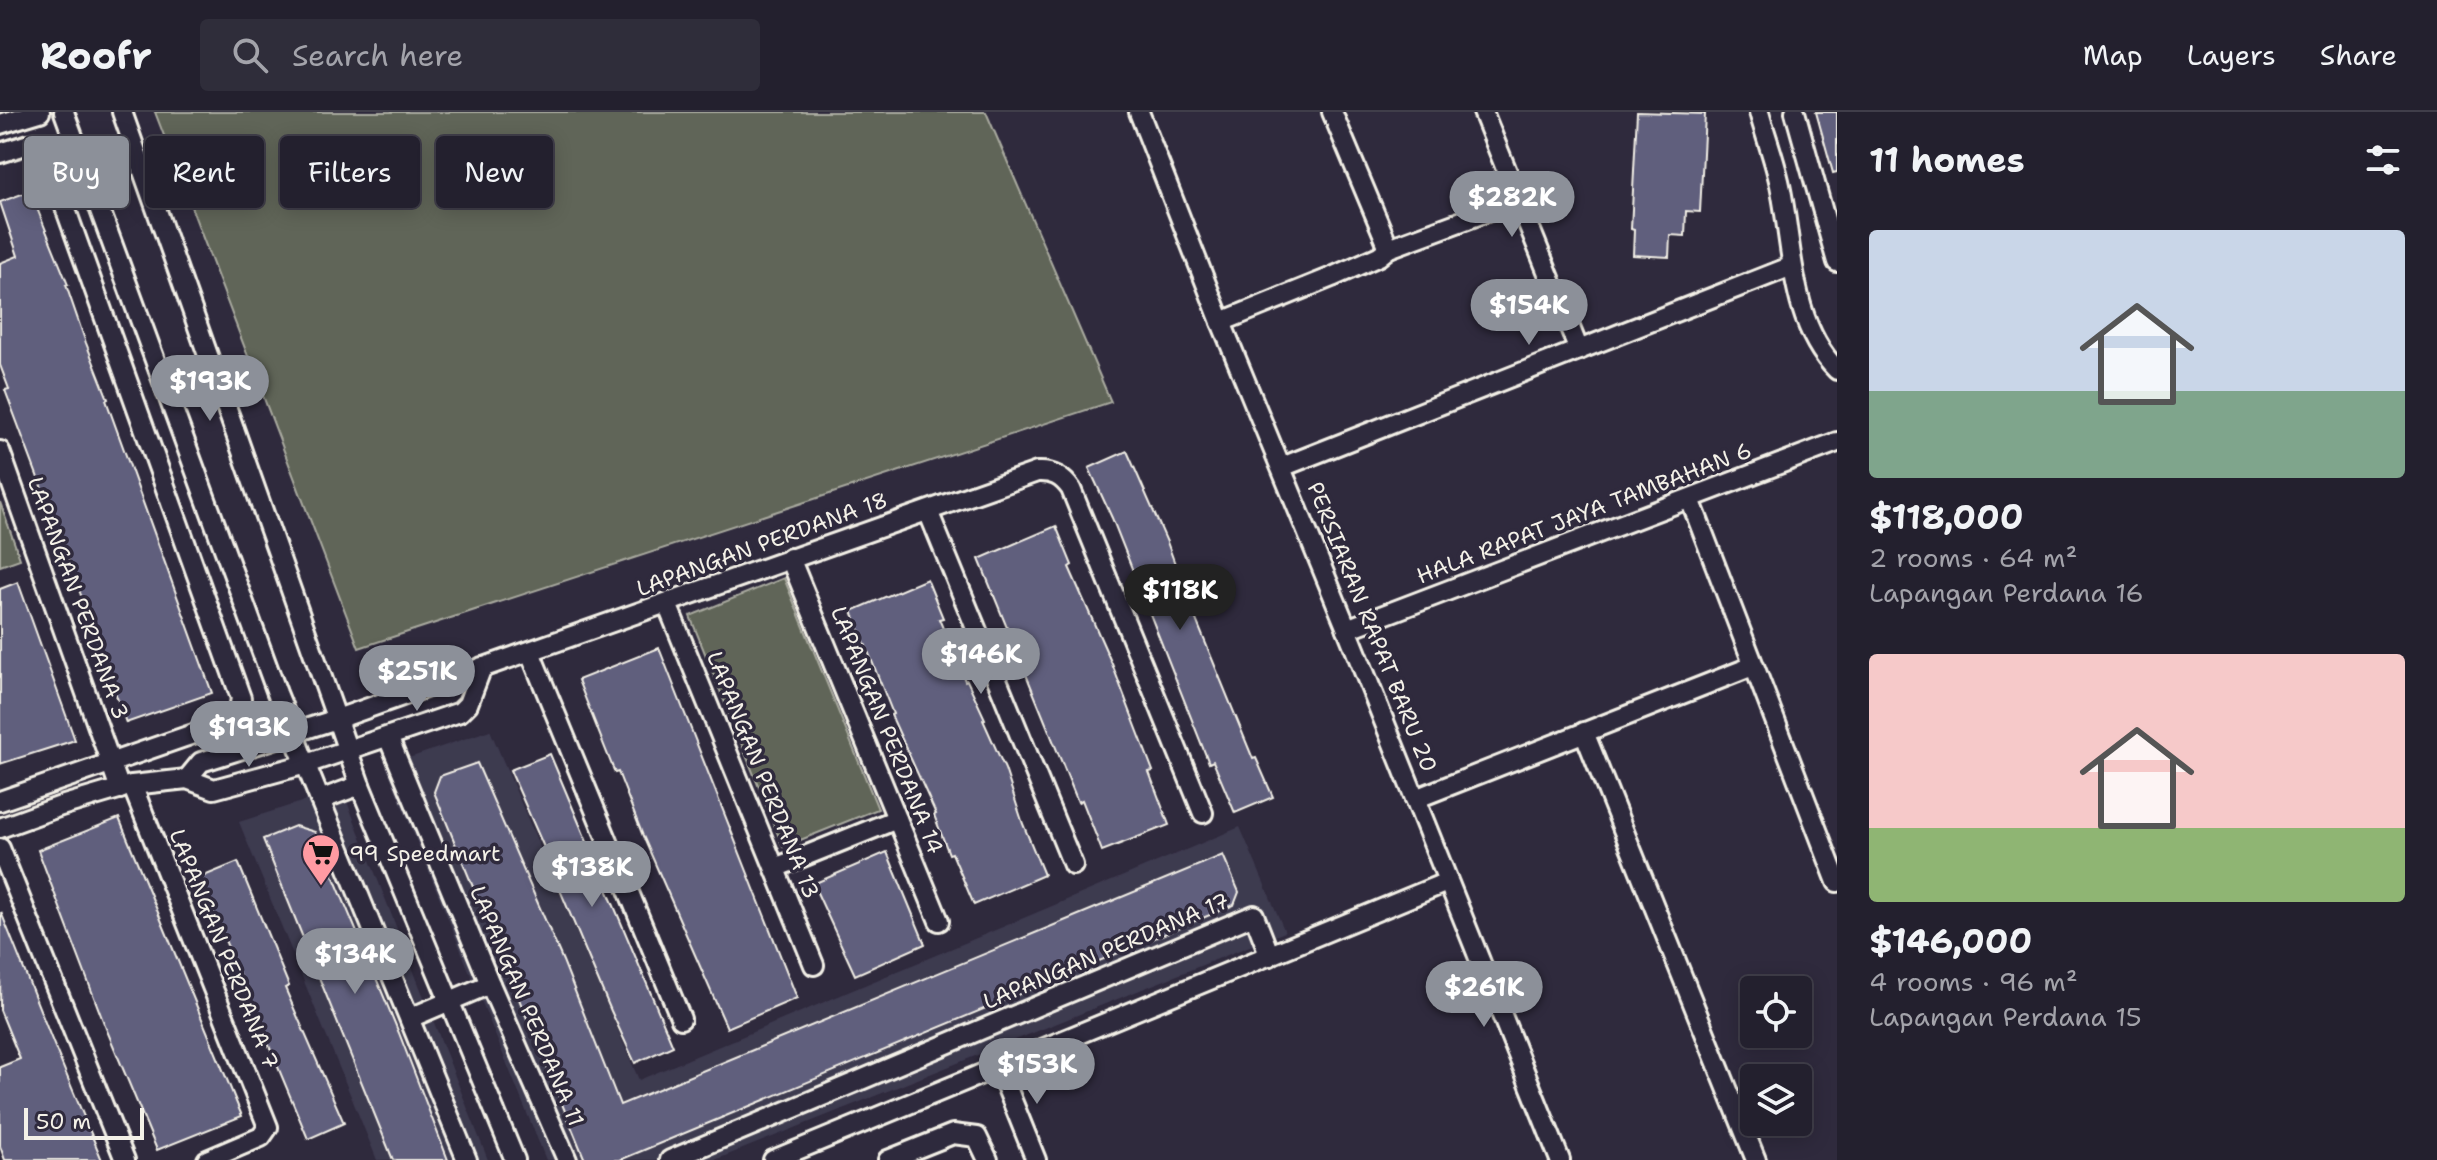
<!DOCTYPE html>
<html lang="en">
<head>
<meta charset="utf-8">
<style>
  :root { --surface:#23202e; --page:#2f2d3a; --text:#f1f3f6; --muted:#a3a3aa; --line:#403e4a; --accent:#8c9099 }
  body { margin:0; font-family:"Shantell Sans",sans-serif; background:var(--page); color:var(--text); height:100vh; display:flex; flex-direction:column; font-size:30px; white-space:nowrap }
  * { box-sizing:border-box; margin:0 }
  p { font-size:26px; color:var(--muted) }
  .icon { flex:none; width:44px; height:44px; fill:none; stroke:currentColor; stroke-width:2; stroke-linecap:round; stroke-linejoin:round }
  .map { position:relative; flex:1; overflow:hidden }
  .drawer { display:flex; flex-direction:column; background:var(--surface); width:600px }
  .drawer>* { flex:none }
  .guide { position:absolute; left:24px; top:24px; width:760px; height:72px; display:flex; gap:16px }
  .fabs { position:absolute; left:1740px; top:864px; display:grid; gap:16px }
  .fabs a { display:grid; place-items:center; width:72px; height:72px; border-radius:8px; background:var(--surface); box-shadow:0 4px 20px #0003,0 0 0 2px var(--line); font-size:40px }
  .scale { position:absolute; left:24px; bottom:20px; width:120px; box-sizing:border-box; padding-left:8px; border:4px solid #f4f1e8; border-top:0; font-size:22px; line-height:28px; white-space:nowrap; color:#f4f1e8; -webkit-text-stroke:6px #2f2a3d; paint-order:stroke }
  .price { position:absolute; translate:-50% -68px; padding:0 18px; border-radius:28px; background:var(--accent); color:#fff; font-size:26px; line-height:52px; filter:drop-shadow(0 2px 4px #0008) }
  .price::after { content:''; position:absolute; left:50%; top:48px; width:24px; height:18px; margin-left:-12px; background:inherit; clip-path:polygon(0 0,100% 0,50% 100%) }
  .price.active { background:#222; color:#fff }
  ul { padding:0; list-style:none }
  li { display:grid; align-content:center; gap:16px; height:424px; padding:0 32px }
  li span { display:grid; place-items:center; height:248px; border-radius:8px; color:#555 }
  li>.icon { margin-inline-start:auto }
  span .icon { width:144px; height:144px; fill:#fffc; stroke-width:1 }
  li b { font-size:34px }
  h2 { display:flex; justify-content:space-between; align-items:center; height:96px; padding:0 32px; font-size:34px }
  .chip { padding:0 28px; border-radius:8px; background:var(--surface); box-shadow:0 4px 20px #0003,0 0 0 2px var(--line); font-size:28px; line-height:72px }
  .chip.active { background:var(--accent); color:#fff }
  header { display:flex; align-items:center; gap:48px; box-sizing:border-box; height:112px; padding:0 40px; background:var(--surface); border-bottom:2px solid var(--line) }
  header strong { font-size:38px }
  nav { display:flex; gap:44px; margin-inline-start:auto; font-size:28px }
  .search { width:560px; height:72px; background:var(--page); display:flex; align-items:center; gap:20px; box-sizing:border-box; padding:0 28px; border-radius:8px; color:var(--muted); font-size:30px }
  main { display:flex; flex:1; min-height:0 }
  .map>svg:first-child { display:block }
  .built { fill:#3e3a50 }
  .green { fill:#606558; stroke:#aaaba0; stroke-width:2 }
  .building { fill:#615f7d; stroke:#f4f1e8; stroke-width:2 }
  .lines { fill:none; stroke-linecap:round; stroke-linejoin:round }
  .minor-casing { stroke:#f4f1e8; stroke-width:24 }
  .minor { stroke:#2f2a3d; stroke-width:18 }
  .labels { text-anchor:middle; dominant-baseline:central; stroke-width:7; stroke-linejoin:round; paint-order:stroke }
  .street-label { font-size:22px; fill:#f4f1e8; stroke:#2f2a3d }
  .poi-label { font-size:22px; fill:#f4f1e8; stroke:#2f2a3d; text-anchor:start }
</style>
</head>
<body>
<header>
<strong>Roofr</strong>
<div class="search"><svg class="icon" aria-label="search" viewBox="0 0 24 24"><circle cx="10" cy="10" r="6"/><path d="M15 15l6 6"/></svg>Search here</div>
<nav><a>Map</a><a>Layers</a><a>Share</a></nav>
</header>
<main>
<div class="map">
<svg width="1837" height="1048" viewBox="0 0 1837 1048">
  <rect width="100%" height="100%" fill="#2f2a3d"/>
  <filter id="ink" filterUnits="userSpaceOnUse"><feTurbulence type="fractalNoise" baseFrequency=".0125" numOctaves="2"/><feDisplacementMap in="SourceGraphic" scale="16" xChannelSelector="R" yChannelSelector="G"/><feConvolveMatrix kernelMatrix="1 2 1 2 8 2 1 2 1" color-interpolation-filters="sRGB"/></filter>
  <g filter="url(#ink)">
    <g class="built">
      <polygon points="490,618 639,968 1240,715 1285,820 715,1048 546,1048 386,654"/>
      <polygon points="342,677 488,1048 377,1048 239,710"/>
    </g>
    <g class="green">
      <polygon points="155,0 986,0 1111,290 359,536"/>
      <polygon points="0,390 20,447 0,454"/>
      <polygon points="784,466 878,697 783,735 690,504"/>
    </g>
    <g class="building">
      <polygon points="1637,0 1705,2 1700,100 1686,99 1685,124 1670,123 1669,145 1633,143 1634,118 1631,117"/>
      <polygon points="1816,0 1837,0 1837,60 1833,61"/>
      <polygon points="30,79 68,173 66,173 86,231 108,287 106,288 212,581 126,611 65,438 5,278 9,277 0,253 0,151 18,144 0,90"/>
      <polygon points="1127,339 1167,430 1190,493 1253,647 1256,646 1273,685 1235,701 1213,649 1209,651 1112,406 1089,356"/>
      <polygon points="1056,414 1072,453 1069,455 1112,552 1153,659 1149,660 1169,713 1102,739 1082,688 1078,690 979,447"/>
      <polygon points="927,467 943,506 939,507 965,569 967,568 985,607 983,608 1005,657 1023,712 1044,763 974,793 952,741 949,742 934,703 936,702 891,603 893,602 852,499"/>
      <polygon points="18,470 75,628 0,652 0,477"/>
      <polygon points="659,536 797,886 727,916 643,724 618,660 615,661 578,568"/>
      <polygon points="550,642 673,934 635,951 611,899 552,759 554,758 510,658"/>
      <polygon points="477,651 563,849 620,993 1223,743 1239,780 1234,793 620,1048 585,1048 434,680 440,664"/>
      <polygon points="119,706 242,1004 157,1038 105,914 38,738"/>
      <polygon points="295,714 315,720 399,921 448,1048 393,1048 263,727"/>
      <polygon points="887,740 925,832 855,863 813,772"/>
      <polygon points="238,750 289,874 285,876 344,1011 308,1027 199,766"/>
      <polygon points="1,800 54,933 102,1048 5,1048 0,1034 0,955 20,947 0,898"/>
    </g>
    <g class="lines">
      <defs>
        <g id="minor">
          <polyline points="64,0 277,581 320,688"/>
          <polyline points="122,0 360,673 515,1048"/>
          <polyline points="1139,0 1221,210 1347,517 1560,1048"/>
          <polyline points="1332,0 1389,136"/>
          <polyline points="1483,0 1579,238"/>
          <path d="M 1759,0 C 1766,26 1776,51 1781,78 C 1793,138 1791,212 1837,258"/>
          <polyline points="1795,0 1837,150"/>
          <polyline points="0,12 40,0"/>
          <polyline points="0,41 29,32 40,33 47,45 241,586 239,598 225,611 0,689"/>
          <polyline points="1221,210 1332,165 1379,144 1389,136 1519,88"/>
          <polyline points="0,339 120,677"/>
          <polyline points="1282,355 1792,154"/>
          <polyline points="1690,387 1837,770"/>
          <polyline points="928,399 1073,753"/>
          <polyline points="790,446 939,809"/>
          <polyline points="667,492 814,853"/>
          <polyline points="1347,517 1837,330"/>
          <polyline points="530,540 681,907"/>
          <polyline points="1584,620 1756,1048"/>
          <polyline points="388,625 490,872 567,1048"/>
          <path d="M 187,667 L 201,650 L 337,607 L 1037,360 C 1052,359 1062,364 1071,377 L 1203,701"/>
          <polyline points="132,673 268,1015 261,1025 207,1048"/>
          <polyline points="360,673 320,688 467,1048"/>
          <polyline points="1415,687 1753,554"/>
          <polyline points="0,716 61,694 132,673 187,667 214,677 306,652 460,600 468,592 482,555"/>
          <polyline points="0,736 125,1048"/>
          <polyline points="775,756 897,707"/>
          <polyline points="410,906 490,872"/>
          <polyline points="999,956 1036,1048"/>
          <polyline points="670,1048 1254,803 1270,844"/>
          <polyline points="773,1048 1447,770"/>
          <polyline points="888,1048 953,1022 977,1025 988,1048"/>
        </g>
      </defs>
      <use href="#minor" class="minor-casing"/>
      <use href="#minor" class="minor"/>
    </g>
  </g>
  <defs>
    <symbol id="supermarket-pin" viewBox="-11 -11 22 30"><path d="M0 17L-7.5 6A9.5 9.5 0 1 1 7.5 6Z" fill="#ff9aa2" stroke="#2f2a3d"/><path d="M-6-5.5h2.5l.6 2H6L4.5 2H-2.5L-4.4-4H-6ZM-1.5 3.2a1.3 1.3 0 1 0 .1 0ZM3 3.2a1.3 1.3 0 1 0 .1 0Z" fill="#111"/></symbol>
  </defs>
  <g fill-rule="evenodd">
    <use href="#supermarket-pin" x="299" y="719" width="44" height="60"/>
  </g>
  <g class="labels">
    <g class="street-label">
      <text transform="translate(1584 401) rotate(-21)">HALA RAPAT JAYA TAMBAHAN 6</text>
      <text transform="translate(762 432) rotate(-20)">LAPANGAN PERDANA 18</text>
      <text transform="translate(78 486) rotate(70)">LAPANGAN PERDANA 3</text>
      <text transform="translate(1372 515) rotate(68)">PERSIARAN RAPAT BARU 20</text>
      <text transform="translate(887 618) rotate(68)">LAPANGAN PERDANA 14</text>
      <text transform="translate(763 663) rotate(68)">LAPANGAN PERDANA 13</text>
      <text transform="translate(224 837) rotate(68)">LAPANGAN PERDANA 7</text>
      <text transform="translate(1106 839) rotate(-23)">LAPANGAN PERDANA 17</text>
      <text transform="translate(527 894) rotate(67)">LAPANGAN PERDANA 11</text>
    </g>
    <g class="poi-label">
      <text x="349" y="741">99 Speedmart</text>
    </g>
  </g>
</svg>
<div class="fabs">
<a><svg class="icon" aria-label="locate" viewBox="0 0 24 24"><circle cx="12" cy="12" r="6"/><path d="M12 2v4M12 18v4M2 12h4M18 12h4"/></svg></a>
<a><svg class="icon" aria-label="layers" viewBox="0 0 24 24"><path d="M12 4l9 5-9 5-9-5zM3 14l9 5 9-5"/></svg></a>
</div>
<div class="scale">50 m</div>
<b class="price" style="left:1512px;top:127px">$282K</b>
<b class="price" style="left:1529px;top:235px">$154K</b>
<b class="price" style="left:210px;top:311px">$193K</b>
<b class="price active" style="left:1180px;top:520px">$118K</b>
<b class="price" style="left:981px;top:584px">$146K</b>
<b class="price" style="left:417px;top:601px">$251K</b>
<b class="price" style="left:249px;top:657px">$193K</b>
<b class="price" style="left:592px;top:797px">$138K</b>
<b class="price" style="left:355px;top:884px">$134K</b>
<b class="price" style="left:1484px;top:917px">$261K</b>
<b class="price" style="left:1037px;top:994px">$153K</b>
<div class="guide">
<a class="chip active">Buy</a>
<a class="chip">Rent</a>
<a class="chip">Filters</a>
<a class="chip">New</a>
</div>
</div>
<section class="drawer">
<h2>11 homes<svg class="icon" aria-label="filters" viewBox="0 0 24 24"><path d="M4 7h16M4 17h16"/><circle cx="9" cy="7" r="2"/><circle cx="15" cy="17" r="2"/></svg></h2>
<ul>
<li><span style="background:linear-gradient(#c9d6e8 65%,#7fa58c 0)"><svg class="icon" aria-label="home" viewBox="0 0 24 24"><path d="M3 11l9-7 9 7M6 9v11h12V9"/></svg></span><div><b>$118,000</b><p>2 rooms · 64 m²</p><p>Lapangan Perdana 16</p></div></li>
<li><span style="background:linear-gradient(#f6c9c9 70%,#8fb573 0)"><svg class="icon" aria-label="home" viewBox="0 0 24 24"><path d="M3 11l9-7 9 7M6 9v11h12V9"/></svg></span><div><b>$146,000</b><p>4 rooms · 96 m²</p><p>Lapangan Perdana 15</p></div></li>
</ul>
</section>
</main>
</body>
</html>
